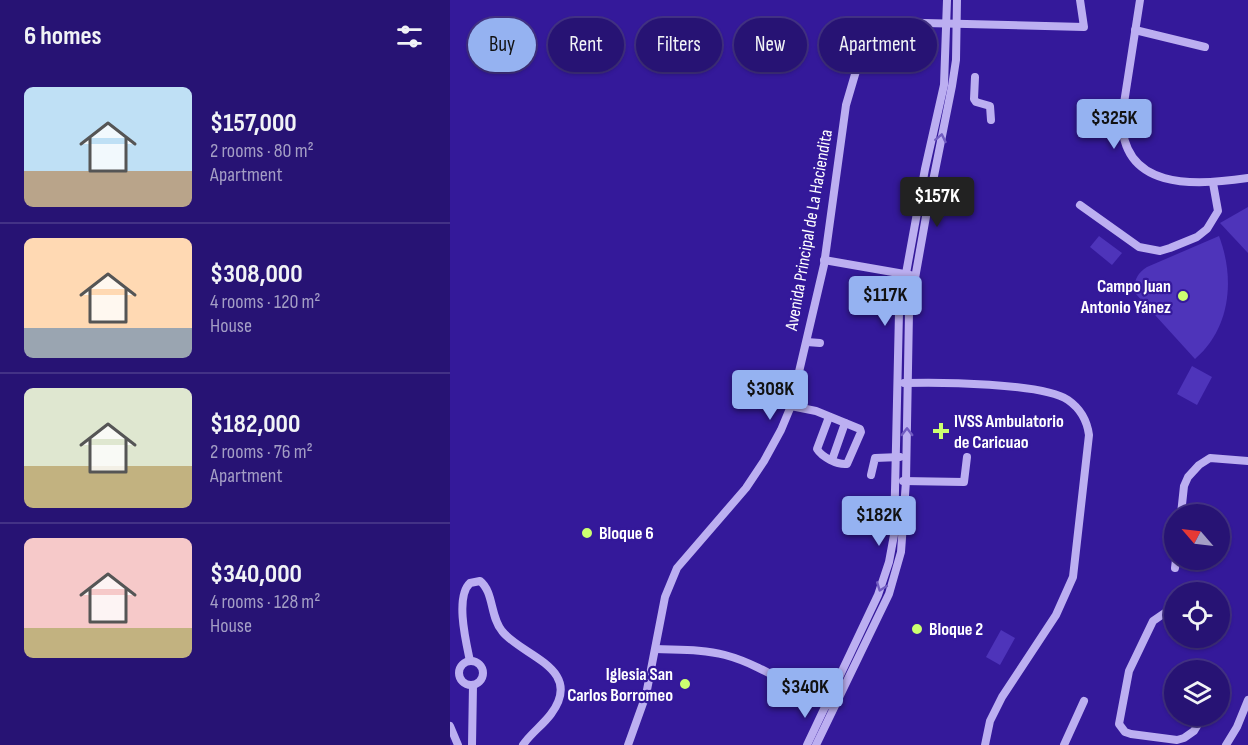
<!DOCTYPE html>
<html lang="en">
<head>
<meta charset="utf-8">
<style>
  :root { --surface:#271374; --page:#2f1c79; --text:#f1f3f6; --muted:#a49ec5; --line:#433286; --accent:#95b2f1 }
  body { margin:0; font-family:"Sofia Sans Condensed",sans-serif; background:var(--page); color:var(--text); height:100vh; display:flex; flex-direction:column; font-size:22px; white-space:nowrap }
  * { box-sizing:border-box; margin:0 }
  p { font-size:20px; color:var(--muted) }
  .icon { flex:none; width:33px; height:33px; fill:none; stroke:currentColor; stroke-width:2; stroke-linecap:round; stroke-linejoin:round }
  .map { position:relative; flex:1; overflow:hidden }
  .drawer { display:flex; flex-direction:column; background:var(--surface); width:450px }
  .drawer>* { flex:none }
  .hud { position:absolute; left:18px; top:18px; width:570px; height:54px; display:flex; gap:12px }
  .needle { width:39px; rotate:298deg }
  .buttons { position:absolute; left:714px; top:504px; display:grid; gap:12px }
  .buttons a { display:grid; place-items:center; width:66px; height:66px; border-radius:50%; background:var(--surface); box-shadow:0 2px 4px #0004,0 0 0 2px var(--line); font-size:30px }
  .price { position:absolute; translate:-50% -51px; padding:0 14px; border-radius:6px; background:var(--accent); color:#111; font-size:20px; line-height:39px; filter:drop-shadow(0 2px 3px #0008) }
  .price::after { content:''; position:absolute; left:50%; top:36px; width:18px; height:14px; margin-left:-9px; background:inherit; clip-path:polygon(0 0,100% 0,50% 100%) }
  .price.on { background:#222; color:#fff }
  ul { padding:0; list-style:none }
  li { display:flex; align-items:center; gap:18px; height:150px; padding:0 24px }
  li+li { border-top:2px solid var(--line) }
  li span { display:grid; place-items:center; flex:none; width:168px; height:120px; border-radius:9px; color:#555 }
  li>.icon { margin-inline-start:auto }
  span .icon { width:72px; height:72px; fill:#fffc; stroke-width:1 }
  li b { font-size:26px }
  h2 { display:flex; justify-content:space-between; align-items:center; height:72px; padding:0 24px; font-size:26px }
  .pill { padding:0 21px; border-radius:27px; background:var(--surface); box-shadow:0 2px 4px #0004,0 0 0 2px var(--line); font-size:21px; line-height:54px }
  .pill.on { background:var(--accent); color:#111 }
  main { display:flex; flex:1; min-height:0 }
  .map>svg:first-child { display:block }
  .green { fill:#4e34ba }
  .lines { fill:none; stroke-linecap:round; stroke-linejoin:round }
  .minor { stroke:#bcaff1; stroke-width:8 }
  .oneway { stroke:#715cc1 }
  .poi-dot { fill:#ccff70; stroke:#34199a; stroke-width:2 }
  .labels { text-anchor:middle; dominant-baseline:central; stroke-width:4.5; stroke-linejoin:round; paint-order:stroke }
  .street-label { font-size:18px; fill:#fff; stroke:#34199a }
  .poi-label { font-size:18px; font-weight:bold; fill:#fff; stroke:#34199a; text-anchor:start }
</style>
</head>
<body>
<main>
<section class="drawer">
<h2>6 homes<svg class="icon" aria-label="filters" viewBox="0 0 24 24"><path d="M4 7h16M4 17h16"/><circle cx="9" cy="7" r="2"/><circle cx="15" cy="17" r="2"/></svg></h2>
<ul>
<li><span style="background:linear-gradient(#bfe0f5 70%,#b9a48a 0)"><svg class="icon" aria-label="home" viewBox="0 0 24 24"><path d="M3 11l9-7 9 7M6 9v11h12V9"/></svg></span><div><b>$157,000</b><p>2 rooms · 80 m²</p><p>Apartment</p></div></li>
<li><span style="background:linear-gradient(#ffd9b3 75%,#9aa5b1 0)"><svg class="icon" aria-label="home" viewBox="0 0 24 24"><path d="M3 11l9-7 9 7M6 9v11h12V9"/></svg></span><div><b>$308,000</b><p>4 rooms · 120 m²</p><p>House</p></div></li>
<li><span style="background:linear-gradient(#dfe7d0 65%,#c2b280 0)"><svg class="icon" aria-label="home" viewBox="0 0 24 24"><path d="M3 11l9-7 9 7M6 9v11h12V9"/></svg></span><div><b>$182,000</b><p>2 rooms · 76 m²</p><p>Apartment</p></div></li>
<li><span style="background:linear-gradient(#f6c9c9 75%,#c2b280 0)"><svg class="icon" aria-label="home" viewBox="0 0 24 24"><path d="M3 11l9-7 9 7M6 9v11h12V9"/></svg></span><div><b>$340,000</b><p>4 rooms · 128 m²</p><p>House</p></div></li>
</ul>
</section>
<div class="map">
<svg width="798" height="745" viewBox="0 0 798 745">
  <rect width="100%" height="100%" fill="#34199a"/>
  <g class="green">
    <polygon points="798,207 798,253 770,223"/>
    <polygon points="649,236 672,253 662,265 640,247"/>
    <path d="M 769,236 C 785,278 781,328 745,359 L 685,293 C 683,282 687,273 697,267 Z"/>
    <polygon points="742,366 762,377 747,405 727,394"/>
    <polygon points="551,630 565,638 550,665 536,657"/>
  </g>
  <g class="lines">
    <g class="minor">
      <path d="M 690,0 L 672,116 C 670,191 745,186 798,178"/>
      <polyline points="434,22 634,27 630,0"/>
      <polyline points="685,30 755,47"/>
      <polyline points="525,77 524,99 526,102 540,106 541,120"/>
      <polyline points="630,205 689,247 710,251 720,248 747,237 757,229 768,211 763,183"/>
      <polyline points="374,260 460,275"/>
      <polyline points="357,342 370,343"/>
      <path d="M 454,383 C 488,382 593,383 618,400 C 631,409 637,420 639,435 L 623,577 L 606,615 L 552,697 L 540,721 L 535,745"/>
      <path d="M 341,406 L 366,411 L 410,429 L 411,432 L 397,464 C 387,465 372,457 367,449 L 379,417"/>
      <polyline points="382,460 395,423"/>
      <polyline points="421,475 425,458 450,457"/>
      <polyline points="453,481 514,482 517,457"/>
      <polyline points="731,514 734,486 738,477 749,465 760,458 798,461"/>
      <polyline points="725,568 726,560"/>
      <polyline points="719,610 703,621 679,671 669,724 675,732 681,734 727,740 734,738 744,731 753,716"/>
      <path d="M 206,649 C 229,650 253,649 275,655 C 313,665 346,691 381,706"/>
      <path d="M 20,661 C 16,642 5,597 20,583 L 30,581 C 44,592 40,617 52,631 C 71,656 135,668 101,714 C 93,725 80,734 73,745"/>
      <circle cx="21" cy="673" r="12"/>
      <polyline points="0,726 8,745"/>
      <polyline points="22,745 23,685"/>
      <polyline points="178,745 196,695 215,597 227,568 296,488 314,461 331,430 341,406 374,265 396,105 406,71"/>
      <polyline points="357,745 428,595 439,562 444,535 449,312 475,169 494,85 497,0"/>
      <polyline points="366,745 439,594 451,552 456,481 459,312 477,211 502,86 506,60 507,0"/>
      <polyline points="614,745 634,701"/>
      <polyline points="776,745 787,727 798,700"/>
    </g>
  </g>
  <defs><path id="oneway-chevron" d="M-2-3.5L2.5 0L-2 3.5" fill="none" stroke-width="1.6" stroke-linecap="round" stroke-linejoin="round" transform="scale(1.5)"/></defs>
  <g class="oneway">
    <use href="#oneway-chevron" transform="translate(491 138) rotate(-78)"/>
    <use href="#oneway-chevron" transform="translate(457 432) rotate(-90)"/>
    <use href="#oneway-chevron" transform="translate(431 587) rotate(111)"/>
  </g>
  <g class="poi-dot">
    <circle cx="733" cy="296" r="6"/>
    <path d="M488 422h6v6h6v6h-6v6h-6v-6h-6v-6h6z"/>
    <circle cx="137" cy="533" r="6"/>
    <circle cx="467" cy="629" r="6"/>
    <circle cx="235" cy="684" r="6"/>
  </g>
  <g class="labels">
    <g class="street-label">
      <text transform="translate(359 230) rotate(-80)">Avenida Principal de La Haciendita</text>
    </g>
    <g class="poi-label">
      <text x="721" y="286" text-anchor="end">Campo Juan<tspan x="721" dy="21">Antonio Yánez</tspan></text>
      <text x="504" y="421">IVSS Ambulatorio<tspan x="504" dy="21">de Caricuao</tspan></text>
      <text x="149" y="533">Bloque 6</text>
      <text x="479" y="629">Bloque 2</text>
      <text x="223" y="674" text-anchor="end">Iglesia San<tspan x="223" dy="21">Carlos Borromeo</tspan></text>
    </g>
  </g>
</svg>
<div class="buttons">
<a><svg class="needle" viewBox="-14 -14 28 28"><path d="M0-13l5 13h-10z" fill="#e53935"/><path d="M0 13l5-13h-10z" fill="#a49ec5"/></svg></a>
<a><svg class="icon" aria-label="locate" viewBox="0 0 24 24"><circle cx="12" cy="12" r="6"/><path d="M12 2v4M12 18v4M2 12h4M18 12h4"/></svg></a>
<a><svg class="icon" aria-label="layers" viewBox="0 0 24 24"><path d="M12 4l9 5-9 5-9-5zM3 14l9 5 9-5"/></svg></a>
</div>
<b class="price" style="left:664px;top:150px">$325K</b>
<b class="price on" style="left:487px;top:228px">$157K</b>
<b class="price" style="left:435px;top:327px">$117K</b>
<b class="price" style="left:320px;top:421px">$308K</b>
<b class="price" style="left:429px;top:547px">$182K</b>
<b class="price" style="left:355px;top:719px">$340K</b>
<div class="hud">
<a class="pill on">Buy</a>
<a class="pill">Rent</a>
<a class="pill">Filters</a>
<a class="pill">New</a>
<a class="pill">Apartment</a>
</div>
</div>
</main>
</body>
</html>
